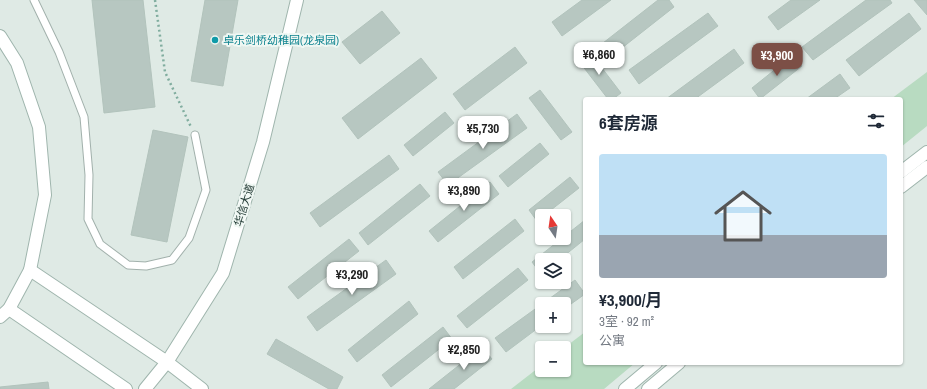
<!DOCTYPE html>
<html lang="zh">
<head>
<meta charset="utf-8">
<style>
  :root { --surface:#fff; --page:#f6f6f7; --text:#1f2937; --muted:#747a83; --accent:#7c4f46 }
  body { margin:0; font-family:"Archivo Narrow","Noto Sans SC",sans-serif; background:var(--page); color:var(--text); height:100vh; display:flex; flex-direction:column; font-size:15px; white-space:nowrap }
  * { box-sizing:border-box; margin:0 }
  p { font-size:13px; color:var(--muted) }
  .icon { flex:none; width:22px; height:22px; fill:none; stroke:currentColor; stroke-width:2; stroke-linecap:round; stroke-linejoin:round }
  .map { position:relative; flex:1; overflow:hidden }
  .details { position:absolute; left:583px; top:97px; width:320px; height:268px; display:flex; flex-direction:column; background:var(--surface); border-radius:4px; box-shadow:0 1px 3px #0004 }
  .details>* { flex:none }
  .needle { width:26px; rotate:347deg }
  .buttons { position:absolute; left:535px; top:209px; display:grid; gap:8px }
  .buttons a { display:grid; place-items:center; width:36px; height:36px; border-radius:4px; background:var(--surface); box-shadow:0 1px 3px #0004; font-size:20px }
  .price { position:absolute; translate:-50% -34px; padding:0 9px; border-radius:8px; background:#fff; color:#222; font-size:13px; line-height:26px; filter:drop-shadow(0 1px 2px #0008) }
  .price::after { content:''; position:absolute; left:50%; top:24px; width:12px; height:9px; margin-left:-6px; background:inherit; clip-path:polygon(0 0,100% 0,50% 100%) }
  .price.active { background:var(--accent); color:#fff }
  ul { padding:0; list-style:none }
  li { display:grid; align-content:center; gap:8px; height:212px; padding:0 16px }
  li span { display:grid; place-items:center; height:124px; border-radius:4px; color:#555 }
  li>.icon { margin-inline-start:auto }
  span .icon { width:72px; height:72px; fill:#fffc; stroke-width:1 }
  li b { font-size:17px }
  h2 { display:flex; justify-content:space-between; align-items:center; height:48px; padding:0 16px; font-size:17px }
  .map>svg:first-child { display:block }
  .green { fill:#b8dbc1 }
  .building { fill:#b7c7c1; stroke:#b2c3bc }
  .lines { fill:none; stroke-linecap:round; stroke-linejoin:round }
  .lane-casing { stroke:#a2b1ac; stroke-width:9 }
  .secondary-casing { stroke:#9fb5ad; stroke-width:14 }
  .path { stroke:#80ad9f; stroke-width:2.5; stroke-dasharray:2 3; stroke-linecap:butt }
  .lane { stroke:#fff; stroke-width:7 }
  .secondary { stroke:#fff; stroke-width:12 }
  .culture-dot { fill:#0f9aa8; stroke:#eff7f3; stroke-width:1.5 }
  .labels { text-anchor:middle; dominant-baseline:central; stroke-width:4; stroke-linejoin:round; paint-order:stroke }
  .culture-label { font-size:11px; fill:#0d838f; stroke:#eff7f3; text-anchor:start }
  .street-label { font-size:11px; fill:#213933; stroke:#eff7f3 }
</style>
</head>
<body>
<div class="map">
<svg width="927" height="389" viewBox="0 0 927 389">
  <rect width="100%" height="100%" fill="#dfeae5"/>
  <g class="green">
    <polygon points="927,72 927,126 901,147 901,99 891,99"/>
    <polygon points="585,332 585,363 635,363 604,389 511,389 542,365 542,370 564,370 564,348"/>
  </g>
  <g class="building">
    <polygon points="92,0 143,0 155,107 104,113"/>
    <polygon points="205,0 238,0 223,86 191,81"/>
    <polygon points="582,0 611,0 562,36 552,22"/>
    <polygon points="658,0 669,0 674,7 613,55 603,43"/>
    <polygon points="791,0 820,0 778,30 768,17"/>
    <polygon points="866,0 890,0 892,3 813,60 802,47"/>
    <polygon points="914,0 927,0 927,15"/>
    <polygon points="382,11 400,33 360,64 342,42"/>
    <polygon points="708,13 718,26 639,84 629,70"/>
    <polygon points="909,13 921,29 859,76 846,60"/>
    <polygon points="515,47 527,63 465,110 453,94"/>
    <polygon points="734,49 744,63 695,99 666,99"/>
    <polygon points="589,51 621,93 613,99 608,99 578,60"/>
    <polygon points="793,55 802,66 760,99 752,88"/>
    <polygon points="421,58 437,78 358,139 342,118"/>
    <polygon points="840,74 850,88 834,99 806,99"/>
    <polygon points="540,90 572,132 561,140 529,98"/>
    <polygon points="445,112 454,123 413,156 404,145"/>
    <polygon points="517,114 527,128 448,185 438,172"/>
    <polygon points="153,130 188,137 167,242 131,235"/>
    <polygon points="540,143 549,154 508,187 499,176"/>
    <polygon points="389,155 399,169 320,227 310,213"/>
    <polygon points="570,177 579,188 537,221 529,210"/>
    <polygon points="490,182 499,194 438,242 429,231"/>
    <polygon points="420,184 430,196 368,245 359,233"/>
    <polygon points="515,219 524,231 463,279 454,267"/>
    <polygon points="585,220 585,239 559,260 542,260 541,274 532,262"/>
    <polygon points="349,239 359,251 298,299 288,287"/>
    <polygon points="386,260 396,274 317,331 307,317"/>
    <polygon points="518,268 528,280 467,328 457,316"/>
    <polygon points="575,280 585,294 564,309 564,304 542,304"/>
    <polygon points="409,301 418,314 357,362 348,350"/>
    <polygon points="542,304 542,325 506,352 495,338"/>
    <polygon points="443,327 452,339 391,387 382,375"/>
    <polygon points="276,339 343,377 337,389 329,389 267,354"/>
    <polygon points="482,347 492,359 454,389 429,389"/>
    <polygon points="48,382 49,389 0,389 0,387"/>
  </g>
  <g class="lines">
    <defs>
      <polyline id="lane" points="34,0 59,52 84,117 89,175 88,219 100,244 128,265 146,266 172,260 189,238 206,190 195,135"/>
      <g id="secondary">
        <polyline points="0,36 17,63 39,127 45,195 30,270 9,309 0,317"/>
        <polyline points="901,172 927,152"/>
        <polyline points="901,187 927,167"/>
        <polyline points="30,270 167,362 202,389"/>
        <polyline points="9,309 126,389"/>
        <polyline points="145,389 167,362 223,273 263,142 297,0"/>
        <polyline points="625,389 656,363"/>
        <polyline points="648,389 679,363"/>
      </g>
    </defs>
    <use href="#lane" class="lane-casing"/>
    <use href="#secondary" class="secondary-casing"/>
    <polyline class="path" points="155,0 165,72 191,127"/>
    <use href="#lane" class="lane"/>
    <use href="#secondary" class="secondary"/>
  </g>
  <circle class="culture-dot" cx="215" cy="40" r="4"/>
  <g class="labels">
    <g class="culture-label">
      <text x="223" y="40">卓乐剑桥幼稚园(龙泉园)</text>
    </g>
    <g class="street-label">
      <text transform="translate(244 205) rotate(-73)">华信大道</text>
    </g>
  </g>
</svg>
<div class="buttons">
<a><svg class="needle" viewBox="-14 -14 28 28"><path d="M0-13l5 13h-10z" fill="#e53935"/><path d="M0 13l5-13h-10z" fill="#747a83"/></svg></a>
<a><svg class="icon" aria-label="layers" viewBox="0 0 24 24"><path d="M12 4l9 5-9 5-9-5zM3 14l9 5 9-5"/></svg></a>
<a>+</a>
<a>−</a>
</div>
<b class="price" style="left:599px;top:76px">¥6,860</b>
<b class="price active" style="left:777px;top:77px">¥3,900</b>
<b class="price" style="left:483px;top:150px">¥5,730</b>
<b class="price" style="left:464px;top:212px">¥3,890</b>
<b class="price" style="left:352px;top:296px">¥3,290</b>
<b class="price" style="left:464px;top:371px">¥2,850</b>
<section class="details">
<h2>6套房源<svg class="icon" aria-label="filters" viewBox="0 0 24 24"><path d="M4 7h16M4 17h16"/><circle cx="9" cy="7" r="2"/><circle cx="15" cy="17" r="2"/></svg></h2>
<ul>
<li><span style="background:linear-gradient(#bfe0f5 65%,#9aa5b1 0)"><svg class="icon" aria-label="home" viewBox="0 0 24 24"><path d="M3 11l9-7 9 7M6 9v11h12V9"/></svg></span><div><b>¥3,900/月</b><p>3室 · 92 m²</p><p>公寓</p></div></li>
</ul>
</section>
</div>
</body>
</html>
